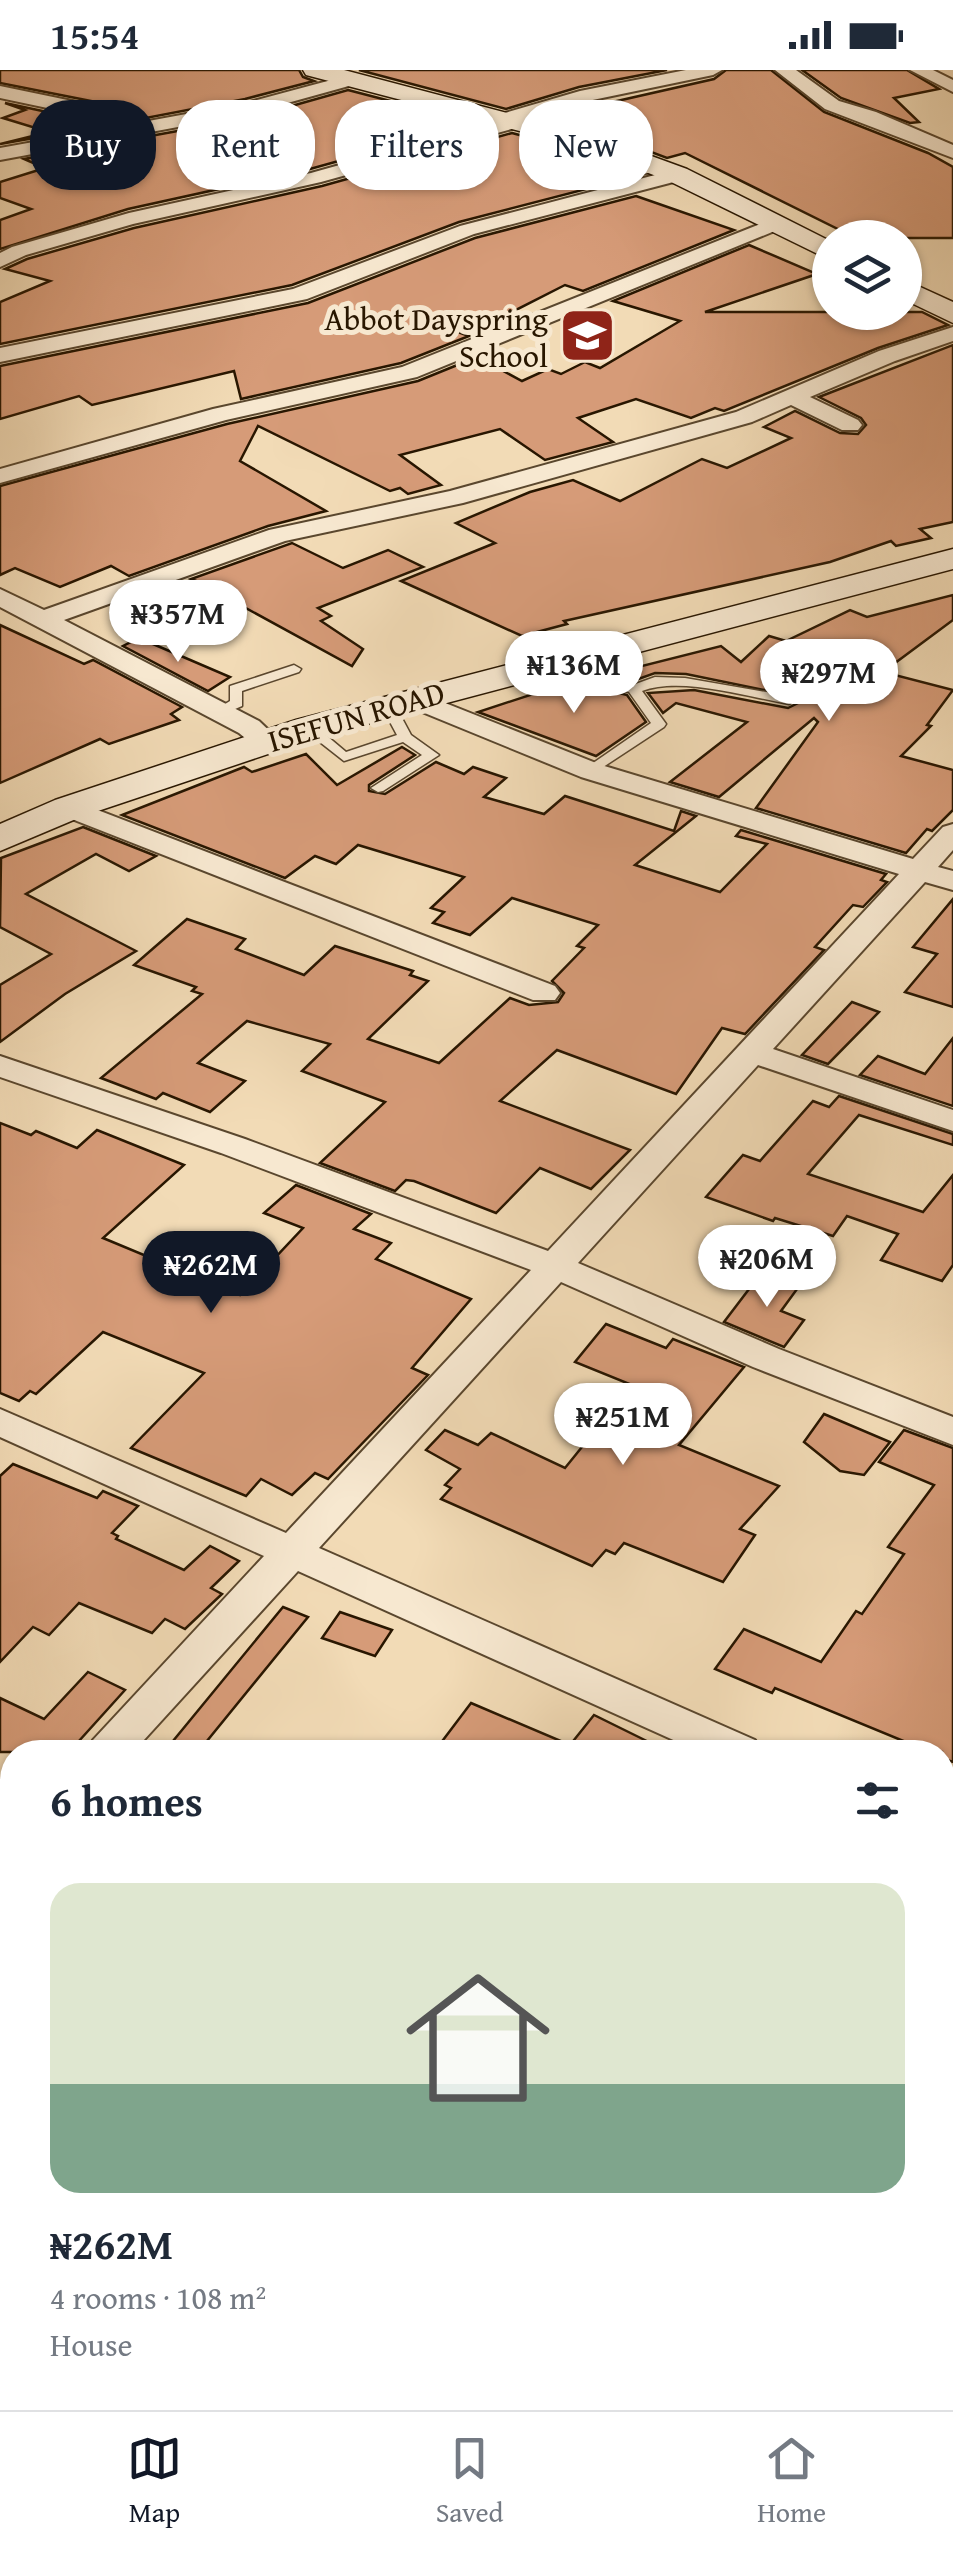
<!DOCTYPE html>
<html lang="en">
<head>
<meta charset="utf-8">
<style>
  :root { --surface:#fff; --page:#f6f6f7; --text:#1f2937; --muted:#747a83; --line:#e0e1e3; --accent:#111827 }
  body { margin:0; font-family:"Gentium Book Plus",serif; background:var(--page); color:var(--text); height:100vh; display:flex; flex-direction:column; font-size:38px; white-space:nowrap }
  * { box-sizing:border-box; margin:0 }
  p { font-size:32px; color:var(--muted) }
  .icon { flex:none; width:55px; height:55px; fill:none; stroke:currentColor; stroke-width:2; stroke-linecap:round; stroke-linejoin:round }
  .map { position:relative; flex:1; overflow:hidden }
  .drawer { position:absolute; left:0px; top:1670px; width:955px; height:670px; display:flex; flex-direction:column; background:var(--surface); border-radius:40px 40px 0 0; box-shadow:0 2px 8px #0004 }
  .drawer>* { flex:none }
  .top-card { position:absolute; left:30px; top:30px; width:895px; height:90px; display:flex; gap:20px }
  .buttons { position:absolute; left:812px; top:150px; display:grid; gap:20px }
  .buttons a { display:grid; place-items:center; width:110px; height:110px; border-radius:50%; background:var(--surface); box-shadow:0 2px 8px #0004; font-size:50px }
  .price { position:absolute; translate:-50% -85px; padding:0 22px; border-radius:35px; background:#fff; color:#222; font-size:32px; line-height:65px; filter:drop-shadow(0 2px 5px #0008) }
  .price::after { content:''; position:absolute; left:50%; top:60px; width:30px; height:22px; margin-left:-15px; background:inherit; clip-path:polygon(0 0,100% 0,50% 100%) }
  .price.current { background:var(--accent); color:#fff }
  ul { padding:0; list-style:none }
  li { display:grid; align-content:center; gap:20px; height:530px; padding:0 50px }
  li+li { border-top:2px solid var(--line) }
  li span { display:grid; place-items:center; height:310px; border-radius:30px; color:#555 }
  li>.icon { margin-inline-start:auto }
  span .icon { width:180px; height:180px; fill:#fffc; stroke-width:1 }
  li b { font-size:42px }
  h2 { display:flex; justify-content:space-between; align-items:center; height:120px; padding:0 50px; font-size:42px }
  .tag { padding:0 35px; border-radius:40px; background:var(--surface); box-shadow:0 2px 8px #0004; font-size:35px; line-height:90px }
  .tag.current { background:var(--accent); color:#fff }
  .status { display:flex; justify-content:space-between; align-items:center; height:70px; padding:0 50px; background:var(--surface); direction:ltr }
  .status svg { height:28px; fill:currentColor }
  .tab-bar { display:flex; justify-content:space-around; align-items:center; height:140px; border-top:2px solid var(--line); background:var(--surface); font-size:28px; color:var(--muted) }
  .tab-bar a { display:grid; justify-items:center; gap:5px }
  .tab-bar .current { color:var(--accent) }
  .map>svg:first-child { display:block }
  .building { fill:#d69b78; stroke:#281600; stroke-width:2.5 }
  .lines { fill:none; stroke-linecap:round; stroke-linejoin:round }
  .lane-casing { stroke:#5a472e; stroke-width:3 }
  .street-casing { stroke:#5a472e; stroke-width:4 }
  .secondary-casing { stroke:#281600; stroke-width:3 }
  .lane { fill:#f7e8d0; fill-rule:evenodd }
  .street { fill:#f7e8d0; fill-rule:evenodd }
  .secondary { fill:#f7e8d0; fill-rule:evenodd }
  .labels { text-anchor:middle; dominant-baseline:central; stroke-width:10; stroke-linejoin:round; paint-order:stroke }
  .far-poi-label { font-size:32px; fill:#281600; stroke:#f7e8d0; text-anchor:end }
  .far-street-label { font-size:32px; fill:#281600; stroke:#f7e8d0 }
</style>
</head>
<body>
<div class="status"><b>15:54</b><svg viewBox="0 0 49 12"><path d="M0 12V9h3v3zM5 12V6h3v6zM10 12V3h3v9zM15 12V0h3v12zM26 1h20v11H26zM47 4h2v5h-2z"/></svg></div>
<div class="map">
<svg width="953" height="2340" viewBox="0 0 953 2340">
  <rect width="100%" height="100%" fill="#f2dbb6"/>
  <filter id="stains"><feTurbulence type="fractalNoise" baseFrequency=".002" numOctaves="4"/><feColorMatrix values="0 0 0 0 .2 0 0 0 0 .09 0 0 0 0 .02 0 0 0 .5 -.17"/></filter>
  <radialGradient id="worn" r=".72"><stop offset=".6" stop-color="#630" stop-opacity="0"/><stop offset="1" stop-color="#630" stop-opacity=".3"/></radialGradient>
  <g class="building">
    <polygon points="0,0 299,0 303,7 314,11 245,29 146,48 136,40 0,13"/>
    <polygon points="359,0 667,0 579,17 506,39"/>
    <polygon points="726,0 771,0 824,42 928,83 953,97 953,168 856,168 685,83 667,88 603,64 542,48 714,9"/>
    <polygon points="802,0 907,0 939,19 894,28 919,52 910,53 841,28"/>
    <polygon points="348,20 475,53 310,99 128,139 0,179 0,150 31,139 0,128 0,112 45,98 24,89 249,48"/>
    <polygon points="5,33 108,55 0,74 49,62 3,48 25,40"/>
    <polygon points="512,63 583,82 628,99 591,110 598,116 459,152 292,215 0,274 0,232 50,211 5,199 27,189 134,158 322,116"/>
    <polygon points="636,126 734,160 583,221 565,215 506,245 455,261 469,266 401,293 241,329 234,301 92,335 79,326 0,349 0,296 308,233 475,168"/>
    <polygon points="749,175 817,204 705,242 922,242 948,255 878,278 724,341 715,338 691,348 636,329 578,348 613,372 545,390 500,359 400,385 441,415 408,424 400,418 390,421 258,356 240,391 326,441 268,456 129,506 111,496 60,517 15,498 0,505 0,416 227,354 418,311 477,287 522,311 548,299 561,304 585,292 600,298 680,251 613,231"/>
    <polygon points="953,275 953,452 920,459 931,468 896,476 891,471 830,492 564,551 567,554 522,566 401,511 495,473 456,453 530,422 573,410 620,431 702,389 727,398 791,368 764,357 795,341 840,363 858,364 866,355 861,348 819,327"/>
    <polygon points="292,473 343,498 388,480 423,497 318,538 331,546 321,551 363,579 352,596 233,531 239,528 191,509"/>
    <polygon points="953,525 953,550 883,602 953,620 927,655 931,656 901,686 953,700 953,740 932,761 927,759 906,783 756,738 818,652 814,648 719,727 670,712 747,652 676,633 663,643 648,623 694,620 788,638 798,633 798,627 686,604 655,603 633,611 610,604 721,576 741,592 769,566 786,571 850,540 867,547"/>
    <polygon points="0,555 84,594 93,590 182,637 171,644 179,650 109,674 100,669 0,713"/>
    <polygon points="139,568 230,607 208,621 123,576"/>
    <polygon points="573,611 627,625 646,652 596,686 478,642"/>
    <polygon points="402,677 415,685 369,715 369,721 385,724 436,692 464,704 473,697 506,708 484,727 544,744 565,726 674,761 681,741 696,746 635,795 720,822 767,774 736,766 741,760 886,804 881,810 887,812 863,837 853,835 815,877 824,880 745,964 722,958 676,1024 557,980 500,1031 630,1080 591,1119 540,1098 496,1143 414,1111 406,1110 395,1121 320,1093 385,1032 302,1001 330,974 247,951 198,993 245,1011 210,1042 163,1023 156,1029 101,1008 202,924 192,921 196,917 134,895 187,849 245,869 236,879 304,905 335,876 413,901 410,905 428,911 368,969 439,993 510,928 529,935 558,932 564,923 552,911 584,878 577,876 598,855 512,828 470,865 433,853 444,842 431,838 464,807 358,775 336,794 315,786 285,808 122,745 244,697 252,702 306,684 337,715"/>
    <polygon points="83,757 156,786 129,801 96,784 26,824 136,881 65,924 0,972 0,915 51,884 0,857 1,788"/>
    <polygon points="953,829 953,937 905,922 937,884 913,877"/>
    <polygon points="852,932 879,942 828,994 802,985"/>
    <polygon points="953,968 953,1036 860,1005 878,986 925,1004"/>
    <polygon points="839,1026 953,1064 953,1075 859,1045 808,1104 923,1142 953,1105 953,1195 942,1211 881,1190 898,1164 847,1146 833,1166 775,1148 773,1151 706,1127 743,1085 760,1091 813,1031 829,1037"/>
    <polygon points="0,1053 31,1065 36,1061 77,1078 97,1060 184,1095 103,1168 240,1225 303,1158 264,1143 296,1115 371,1144 354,1159 391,1173 376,1189 471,1229 412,1298 428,1305 328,1409 315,1403 292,1425 261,1409 246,1426 131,1378 204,1303 103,1262 36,1324 30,1321 19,1331 0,1323"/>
    <polygon points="762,1202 800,1215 781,1241 804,1250 784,1277 724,1252"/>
    <polygon points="606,1254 666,1278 673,1269 744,1297 679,1375 779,1416 740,1459 755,1465 723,1512 624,1473 615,1484 606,1480 592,1496 441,1429 451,1418 445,1415 460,1399 426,1380 445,1360 478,1375 491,1363 565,1398 632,1315 575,1292"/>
    <polygon points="824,1344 890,1372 864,1405 840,1401 804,1372"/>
    <polygon points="904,1360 953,1378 953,1692 942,1688 942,1682 930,1682 775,1618 772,1623 715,1599 744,1559 821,1592 856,1541 862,1544 904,1484 888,1477 934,1415 879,1392"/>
    <polygon points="13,1394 97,1428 103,1421 138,1436 112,1463 118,1466 116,1469 184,1500 210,1476 239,1491 211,1518 222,1524 185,1559 165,1549 152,1563 79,1533 49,1565 33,1557 0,1592 0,1406"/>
    <polygon points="283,1537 308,1547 198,1682 164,1682"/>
    <polygon points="340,1542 392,1560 375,1586 322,1568"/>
    <polygon points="88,1602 125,1620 69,1682 0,1682 0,1628 44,1649"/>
    <polygon points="471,1633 570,1675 594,1645 669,1682 434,1682"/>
  </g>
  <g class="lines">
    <defs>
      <g id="lane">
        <polygon points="659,94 662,95 662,99 604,115 599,112"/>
        <path d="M 556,588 L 584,601 L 633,615 L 655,607 L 685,608 L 789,626 L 796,630 L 789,634 C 748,627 681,606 642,621 L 666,654 L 664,657 L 591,705 L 586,704 L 586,698 L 651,653 L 629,622 L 574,607 L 551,595 L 549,592 Z"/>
        <polygon points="294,595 301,599 299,602 242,621 242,636 219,646 212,642 230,631 230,616"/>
        <polygon points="389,633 396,637 411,665 439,685 383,721 378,722 371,718 422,685 403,672 344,691 302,658 309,654 314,655 346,682 397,665 382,637"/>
      </g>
      <g id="street">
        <polygon points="686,0 722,0 713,5 583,32 520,51 519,57 321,112 133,154 26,185 0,197 0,183 12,177 129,143 311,103 504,49 505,43 580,21"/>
        <polygon points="775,0 796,0 839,31 876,42 953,75 953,88 825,39"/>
        <polygon points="910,0 933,0 953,10 953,22"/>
        <polygon points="350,5 356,6 356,14 248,44 0,90 0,78 128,55 0,28 0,16 135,44 142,46 143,52 246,33"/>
        <polygon points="678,99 685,101 685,109 474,164 307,229 0,292 0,278 293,219 460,156"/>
        <polygon points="775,148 785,154 782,158 417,307 226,350 0,413 0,399 213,339 402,297"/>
        <polygon points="953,257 953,271 895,291 810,327 858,350 862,355 858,360 842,360 791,335 752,352 463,433 285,471 64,550 259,651 280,671 276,677 256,677 239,663 0,537 0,519 44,540 269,460 450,421 736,342 879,281"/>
        <polygon points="415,621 601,695 913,789 943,757 953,754 953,780 938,797 953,801 953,820 925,812 773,979 953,1040 953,1061 758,995 578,1193 779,1279 953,1347 953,1375 753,1297 561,1212 319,1478 755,1670 761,1682 700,1682 298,1501 133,1682 87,1682 93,1670 264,1486 0,1367 0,1339 286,1463 531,1200 221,1083 0,1007 0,986 245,1069 548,1181 899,804 581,707 405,635 401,629"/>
        <polygon points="69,729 555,916 560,923 555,930 533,930 59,744 55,738 59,732"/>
        <polygon points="942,1757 953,1760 953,1797 942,1793"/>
        <polygon points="12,1769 12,1814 6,1816 12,1818 12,1856 0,1852 0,1773"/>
        <polygon points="942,2306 953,2310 953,2340 915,2340 910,2328 942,2328"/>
      </g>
      <g id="secondary">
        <polygon points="303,0 344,0 602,68 687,99 830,171 830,190 669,111 584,78 306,5"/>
        <polygon points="905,210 953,232 953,253 905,230"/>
        <polygon points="953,479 953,499 322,666 83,746 0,781 0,754 55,730 296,650"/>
      </g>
    </defs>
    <use href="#lane" class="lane-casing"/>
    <use href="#street" class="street-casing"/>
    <use href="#secondary" class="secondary-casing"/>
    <use href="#lane" class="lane"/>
    <use href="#street" class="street"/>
    <use href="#secondary" class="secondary"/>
  </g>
  <defs>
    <symbol id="school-square" viewBox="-11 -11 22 22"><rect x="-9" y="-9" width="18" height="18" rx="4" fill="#8f2418" stroke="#f7e8d0"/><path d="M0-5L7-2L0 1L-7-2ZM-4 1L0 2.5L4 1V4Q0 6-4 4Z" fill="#fff"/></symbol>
  </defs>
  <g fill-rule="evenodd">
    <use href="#school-square" x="556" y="234" width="63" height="63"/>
  </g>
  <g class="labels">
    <g class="far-poi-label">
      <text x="548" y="248">Abbot Dayspring<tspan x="548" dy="37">School</tspan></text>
    </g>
    <g class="far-street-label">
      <text transform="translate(356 646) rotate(-16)">ISEFUN ROAD</text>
    </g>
  </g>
  <rect width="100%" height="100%" filter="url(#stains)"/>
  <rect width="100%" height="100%" fill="url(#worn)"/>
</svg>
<div class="buttons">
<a><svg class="icon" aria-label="layers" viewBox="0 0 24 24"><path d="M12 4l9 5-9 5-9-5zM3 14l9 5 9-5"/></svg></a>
</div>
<b class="price" style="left:178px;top:595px">₦357M</b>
<b class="price" style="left:574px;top:646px">₦136M</b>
<b class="price" style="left:829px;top:654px">₦297M</b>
<b class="price" style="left:767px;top:1240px">₦206M</b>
<b class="price current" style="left:211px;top:1246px">₦262M</b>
<b class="price" style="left:623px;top:1398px">₦251M</b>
<div class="top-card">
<a class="tag current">Buy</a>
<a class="tag">Rent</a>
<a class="tag">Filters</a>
<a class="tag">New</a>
</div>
<section class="drawer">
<h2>6 homes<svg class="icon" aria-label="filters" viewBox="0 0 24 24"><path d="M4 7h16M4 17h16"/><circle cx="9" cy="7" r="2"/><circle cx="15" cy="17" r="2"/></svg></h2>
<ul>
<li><span style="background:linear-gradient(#dfe7d0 65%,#7fa58c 0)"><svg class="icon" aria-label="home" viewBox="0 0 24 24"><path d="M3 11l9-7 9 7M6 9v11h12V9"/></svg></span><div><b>₦262M</b><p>4 rooms · 108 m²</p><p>House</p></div></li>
</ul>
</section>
</div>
<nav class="tab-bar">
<a class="current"><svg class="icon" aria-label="map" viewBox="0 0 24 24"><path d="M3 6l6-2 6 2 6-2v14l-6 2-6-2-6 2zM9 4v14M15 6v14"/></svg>Map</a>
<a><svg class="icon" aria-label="saved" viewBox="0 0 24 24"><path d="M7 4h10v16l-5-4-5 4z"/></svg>Saved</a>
<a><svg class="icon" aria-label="home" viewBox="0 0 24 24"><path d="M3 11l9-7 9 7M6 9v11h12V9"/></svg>Home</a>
</nav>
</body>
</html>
